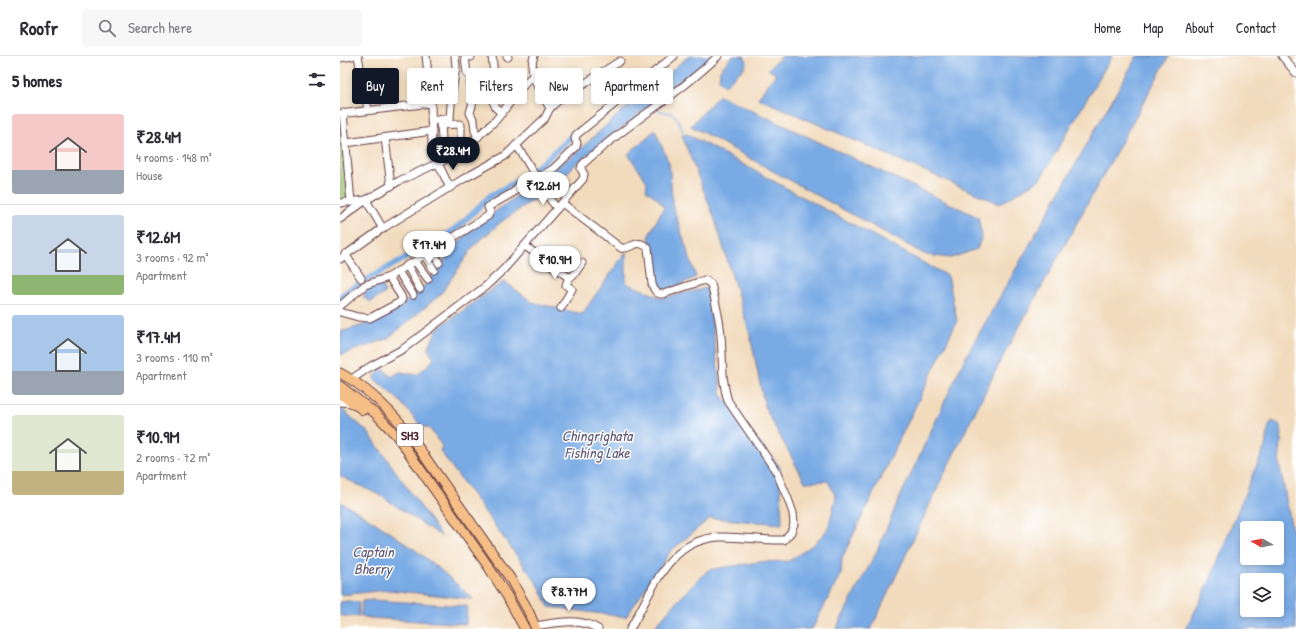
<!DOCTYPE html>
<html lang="en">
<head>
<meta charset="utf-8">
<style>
  :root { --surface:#fff; --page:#f7f7f7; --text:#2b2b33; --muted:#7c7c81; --line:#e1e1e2; --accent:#111827 }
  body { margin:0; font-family:"Patrick Hand",sans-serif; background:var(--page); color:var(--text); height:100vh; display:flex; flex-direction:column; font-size:15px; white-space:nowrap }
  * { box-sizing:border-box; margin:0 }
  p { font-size:13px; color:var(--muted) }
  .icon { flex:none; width:22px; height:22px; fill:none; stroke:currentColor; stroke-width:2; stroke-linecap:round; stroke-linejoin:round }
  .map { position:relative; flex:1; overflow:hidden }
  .side { display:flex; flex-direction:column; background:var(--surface); width:340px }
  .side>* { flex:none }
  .hud { position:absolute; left:12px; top:12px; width:380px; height:36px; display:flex; gap:8px }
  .needle { width:26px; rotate:279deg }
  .buttons { position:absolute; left:900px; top:465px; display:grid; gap:8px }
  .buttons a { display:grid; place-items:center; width:44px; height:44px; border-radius:4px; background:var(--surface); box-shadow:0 2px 6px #0003; font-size:20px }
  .price { position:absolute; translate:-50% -34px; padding:0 9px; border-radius:14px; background:#fff; color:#222; font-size:13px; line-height:26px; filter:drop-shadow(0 1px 2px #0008) }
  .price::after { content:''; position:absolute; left:50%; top:24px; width:12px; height:9px; margin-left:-6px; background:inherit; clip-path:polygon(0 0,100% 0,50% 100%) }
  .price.active { background:var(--accent); color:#fff }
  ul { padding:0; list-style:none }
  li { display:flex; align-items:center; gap:12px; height:100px; padding:0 12px }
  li+li { border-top:1px solid var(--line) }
  li span { display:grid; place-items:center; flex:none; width:112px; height:80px; border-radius:4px; color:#555 }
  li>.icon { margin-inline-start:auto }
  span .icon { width:48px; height:48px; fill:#fffc; stroke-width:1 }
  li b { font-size:17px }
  h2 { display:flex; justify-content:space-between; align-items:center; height:48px; padding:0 12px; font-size:17px }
  .chip { padding:0 14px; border-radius:4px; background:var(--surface); box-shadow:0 2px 6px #0003; font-size:14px; line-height:36px }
  .chip.active { background:var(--accent); color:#fff }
  header { display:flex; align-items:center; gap:24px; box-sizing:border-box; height:56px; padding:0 20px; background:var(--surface); border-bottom:1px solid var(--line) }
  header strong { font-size:19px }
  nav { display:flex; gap:22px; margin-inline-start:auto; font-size:14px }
  .search { width:280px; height:36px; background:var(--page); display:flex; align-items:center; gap:10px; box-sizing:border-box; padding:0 14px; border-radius:4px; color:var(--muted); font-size:15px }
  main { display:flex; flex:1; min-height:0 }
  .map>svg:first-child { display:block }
  .green { fill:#9fc874; stroke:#747450 }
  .water { fill:#79aae4; stroke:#626488; fill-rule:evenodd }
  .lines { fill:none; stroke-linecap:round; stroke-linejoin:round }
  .stream { stroke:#79aae4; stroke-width:1.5 }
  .canal { stroke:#79aae4; stroke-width:6 }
  .minor-casing { stroke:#633b41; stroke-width:9 }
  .major-casing { stroke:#633b41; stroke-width:11 }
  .minor { stroke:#fff; stroke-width:7 }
  .major { stroke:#f6be87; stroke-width:9 }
  .labels { text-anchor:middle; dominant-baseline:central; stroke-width:3; stroke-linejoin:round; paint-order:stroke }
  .shield { fill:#fff; stroke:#80626b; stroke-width:1 }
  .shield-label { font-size:13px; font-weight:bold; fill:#4a1f2b }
  .water-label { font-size:15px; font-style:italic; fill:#5d5775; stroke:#fff }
</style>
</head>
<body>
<header>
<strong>Roofr</strong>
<div class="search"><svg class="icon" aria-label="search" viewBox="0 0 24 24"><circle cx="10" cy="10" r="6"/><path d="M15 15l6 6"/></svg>Search here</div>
<nav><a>Home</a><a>Map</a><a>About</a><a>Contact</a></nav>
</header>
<main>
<section class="side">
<h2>5 homes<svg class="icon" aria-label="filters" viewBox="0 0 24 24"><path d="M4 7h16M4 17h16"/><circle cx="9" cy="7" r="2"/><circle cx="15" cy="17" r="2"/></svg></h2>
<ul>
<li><span style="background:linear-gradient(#f6c9c9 70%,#9aa5b1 0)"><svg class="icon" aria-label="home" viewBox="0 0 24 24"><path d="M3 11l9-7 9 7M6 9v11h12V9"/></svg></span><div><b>₹28.4M</b><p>4 rooms · 148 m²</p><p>House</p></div></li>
<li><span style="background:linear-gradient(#c9d6e8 75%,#8fb573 0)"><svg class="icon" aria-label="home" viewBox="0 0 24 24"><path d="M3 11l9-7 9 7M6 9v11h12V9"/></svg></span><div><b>₹12.6M</b><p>3 rooms · 92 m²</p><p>Apartment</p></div></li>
<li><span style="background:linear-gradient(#a9c7e8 70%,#9aa5b1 0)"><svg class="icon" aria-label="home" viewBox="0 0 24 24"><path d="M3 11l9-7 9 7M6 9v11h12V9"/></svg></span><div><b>₹17.4M</b><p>3 rooms · 110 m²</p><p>Apartment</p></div></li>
<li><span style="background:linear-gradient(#dfe7d0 70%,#c2b280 0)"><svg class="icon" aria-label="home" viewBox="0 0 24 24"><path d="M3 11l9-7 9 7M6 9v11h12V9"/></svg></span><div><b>₹10.9M</b><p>2 rooms · 72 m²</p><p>Apartment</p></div></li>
</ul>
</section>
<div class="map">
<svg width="956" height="573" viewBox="0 0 956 573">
  <rect width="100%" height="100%" fill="#fff"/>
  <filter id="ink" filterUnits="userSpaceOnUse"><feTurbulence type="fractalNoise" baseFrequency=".025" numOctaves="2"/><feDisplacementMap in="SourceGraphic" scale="8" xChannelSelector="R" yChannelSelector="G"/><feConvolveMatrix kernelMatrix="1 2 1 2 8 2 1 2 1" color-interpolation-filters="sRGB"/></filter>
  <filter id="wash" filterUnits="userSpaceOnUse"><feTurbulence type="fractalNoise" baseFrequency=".012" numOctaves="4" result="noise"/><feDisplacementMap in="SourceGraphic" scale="16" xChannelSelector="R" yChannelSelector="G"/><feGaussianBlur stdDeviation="0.9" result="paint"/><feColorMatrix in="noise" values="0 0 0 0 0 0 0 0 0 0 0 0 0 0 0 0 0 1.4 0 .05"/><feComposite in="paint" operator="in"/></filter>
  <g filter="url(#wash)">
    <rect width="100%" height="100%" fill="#f2dbbd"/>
    <polygon class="green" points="0,59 8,144 0,144"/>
    <g class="water">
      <polygon points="349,0 373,0 237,107 216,128 161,166 134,190 100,239 47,283 0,299 0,276 24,269 54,255 81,234 117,188 137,169 237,96 281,56"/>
      <polygon points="392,0 404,0 407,5 404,12 385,29 379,24 380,14"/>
      <polygon points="442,0 772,0 700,123 660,148 418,42 436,18 428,13"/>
      <polygon points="797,0 829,0 660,306 604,418 531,573 496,573 536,497 556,450 624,304"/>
      <polygon points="379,39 638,161 642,180 637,193 611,202 586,199 351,70"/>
      <polygon points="315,74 329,107 333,151 356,221 327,235 316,231 309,179 324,151 318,143 306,134 307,126 288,98"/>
      <polygon points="347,78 608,220 617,265 502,502 501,518 472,573 313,573 327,556 368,514 419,506 449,505 474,488 488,473 496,441 488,425 465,426 425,352 410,279 374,161 342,80"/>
      <polygon points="286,196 286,227 322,242 367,232 382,340 440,411 442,468 370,462 331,495 286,561 209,551 199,530 100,395 102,390 90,373 80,369 59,344 33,322 43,312 51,321 60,316 77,319 94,303 88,293 97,273 164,225 192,246 242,258"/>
      <polygon points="41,227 45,237 31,246 23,241 26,236 24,231"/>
      <polygon points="2,353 28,376 102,481 43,441 0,420 0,355"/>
      <path d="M 932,365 L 939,368 L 942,376 L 939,406 L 952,473 L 956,481 L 956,573 L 846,573 L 868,529 L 911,422 L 925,391 L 929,369 ZM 907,472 L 937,472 L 937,502 L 907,502 ZM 907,524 L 937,524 L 937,554 L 907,554 Z"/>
      <path d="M 0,446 C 13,452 25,460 37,468 C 74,491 102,514 133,543 L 48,534 L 0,539 Z"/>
      <polygon points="33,544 127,550 126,568 30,562 21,560 22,545"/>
      <polygon points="8,545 19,546 19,560 0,560 0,546"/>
    </g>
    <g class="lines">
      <path class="stream" d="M 317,53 C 322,56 325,56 330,57 C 339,60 341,71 344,79"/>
      <polyline class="canal" points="0,241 10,233 103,181 119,170 150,140 181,123 201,108 238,74"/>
    </g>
  </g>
  <g filter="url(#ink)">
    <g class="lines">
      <defs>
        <g id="minor">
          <polyline points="18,0 28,54"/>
          <polyline points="86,0 91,47 92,90 98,107 110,132"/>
          <polyline points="125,0 127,18 131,21 130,32 134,42 130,57 134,65 135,75 138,81"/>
          <polyline points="131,0 131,1"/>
          <polyline points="152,0 154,18 153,45 156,52 162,57"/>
          <polyline points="167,0 168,1"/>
          <polyline points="942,0 956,17"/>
          <polyline points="0,2 12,0"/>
          <polyline points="154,16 159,17 164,26 177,38"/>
          <polyline points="131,21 154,18"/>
          <polyline points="210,52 219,44 280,5"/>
          <polyline points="3,57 11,146"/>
          <polyline points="0,58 91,47"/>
          <polyline points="91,65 110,62 112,36 116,11 115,0"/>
          <polyline points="100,69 119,68 121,69 121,80"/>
          <polyline points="101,69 102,83"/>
          <polyline points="45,82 51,130"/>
          <polyline points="6,87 92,75"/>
          <path d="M 176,89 C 192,110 199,132 217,152"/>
          <polyline points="0,147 26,144 43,173"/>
          <path d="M 222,147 L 281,192 C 292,194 296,181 308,192 L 312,228 C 314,234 316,238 323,238 L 365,224 L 371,228 C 375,245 380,262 381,280 C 383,302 381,324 388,345 L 436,415 L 448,443 L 453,457 L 454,468 L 451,476 L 444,484 C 422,485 401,480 379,481 C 327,484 313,535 290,573"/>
          <polyline points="0,163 26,144 59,125 111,101 125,92 156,64 187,25 193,20"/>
          <polyline points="185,190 228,221 233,220 242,207"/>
          <polyline points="92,194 99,207"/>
          <polyline points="5,198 21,222"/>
          <polyline points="84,199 94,214"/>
          <path d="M 0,203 L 40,174 L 125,122 L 165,100 L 205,62 L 210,52 C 201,37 187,18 194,0"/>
          <polyline points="75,205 88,223"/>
          <polyline points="67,209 80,233"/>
          <polyline points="58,215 73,239"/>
          <polyline points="0,250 25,229 49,221 148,160 150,156 148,151 174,136 180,128 187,122 203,119 213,113 236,91 237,87 235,83 236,79 334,0"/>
          <polyline points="221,252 232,233 226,229 229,221"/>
          <polyline points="0,256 18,261 30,262 60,246 62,243 61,240 49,221"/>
          <path d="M 12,323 L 31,310 L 63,293 L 146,230 L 164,213 L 243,123 L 244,118 L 241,113 L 242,109 C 284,69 336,41 378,0"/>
          <polyline points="0,346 12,347"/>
          <path d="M 195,570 C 216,567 238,561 258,573"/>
        </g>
        <g id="major">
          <path d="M 0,317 C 26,331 47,351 66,374 L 170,522 L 188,554 L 196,573"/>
          <polyline points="0,330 36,358 57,380 148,510 167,540 185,573"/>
          <polyline points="0,338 23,354"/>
        </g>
      </defs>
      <use href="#minor" class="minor-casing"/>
      <use href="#major" class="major-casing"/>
      <use href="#minor" class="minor"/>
      <use href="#major" class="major"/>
    </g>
  </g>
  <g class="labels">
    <rect class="shield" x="57" y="368" width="26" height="22" rx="3"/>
    <g class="shield-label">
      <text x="70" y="379">SH3</text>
    </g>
    <g class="water-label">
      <text x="257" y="379">Chingrighata<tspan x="257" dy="17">Fishing Lake</tspan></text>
      <text x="33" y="495">Captain<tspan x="33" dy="17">Bherry</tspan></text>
    </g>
  </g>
</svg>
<div class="buttons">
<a><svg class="needle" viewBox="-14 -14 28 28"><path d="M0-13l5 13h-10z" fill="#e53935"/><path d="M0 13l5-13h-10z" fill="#7c7c81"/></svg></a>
<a><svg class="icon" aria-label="layers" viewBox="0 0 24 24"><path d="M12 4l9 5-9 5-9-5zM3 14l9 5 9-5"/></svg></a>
</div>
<b class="price active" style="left:113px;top:115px">₹28.4M</b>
<b class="price" style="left:203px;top:150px">₹12.6M</b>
<b class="price" style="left:89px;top:209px">₹17.4M</b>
<b class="price" style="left:215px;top:224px">₹10.9M</b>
<b class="price" style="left:229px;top:556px">₹8.77M</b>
<div class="hud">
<a class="chip active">Buy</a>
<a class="chip">Rent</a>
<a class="chip">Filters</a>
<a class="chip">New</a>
<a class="chip">Apartment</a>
</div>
</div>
</main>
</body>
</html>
